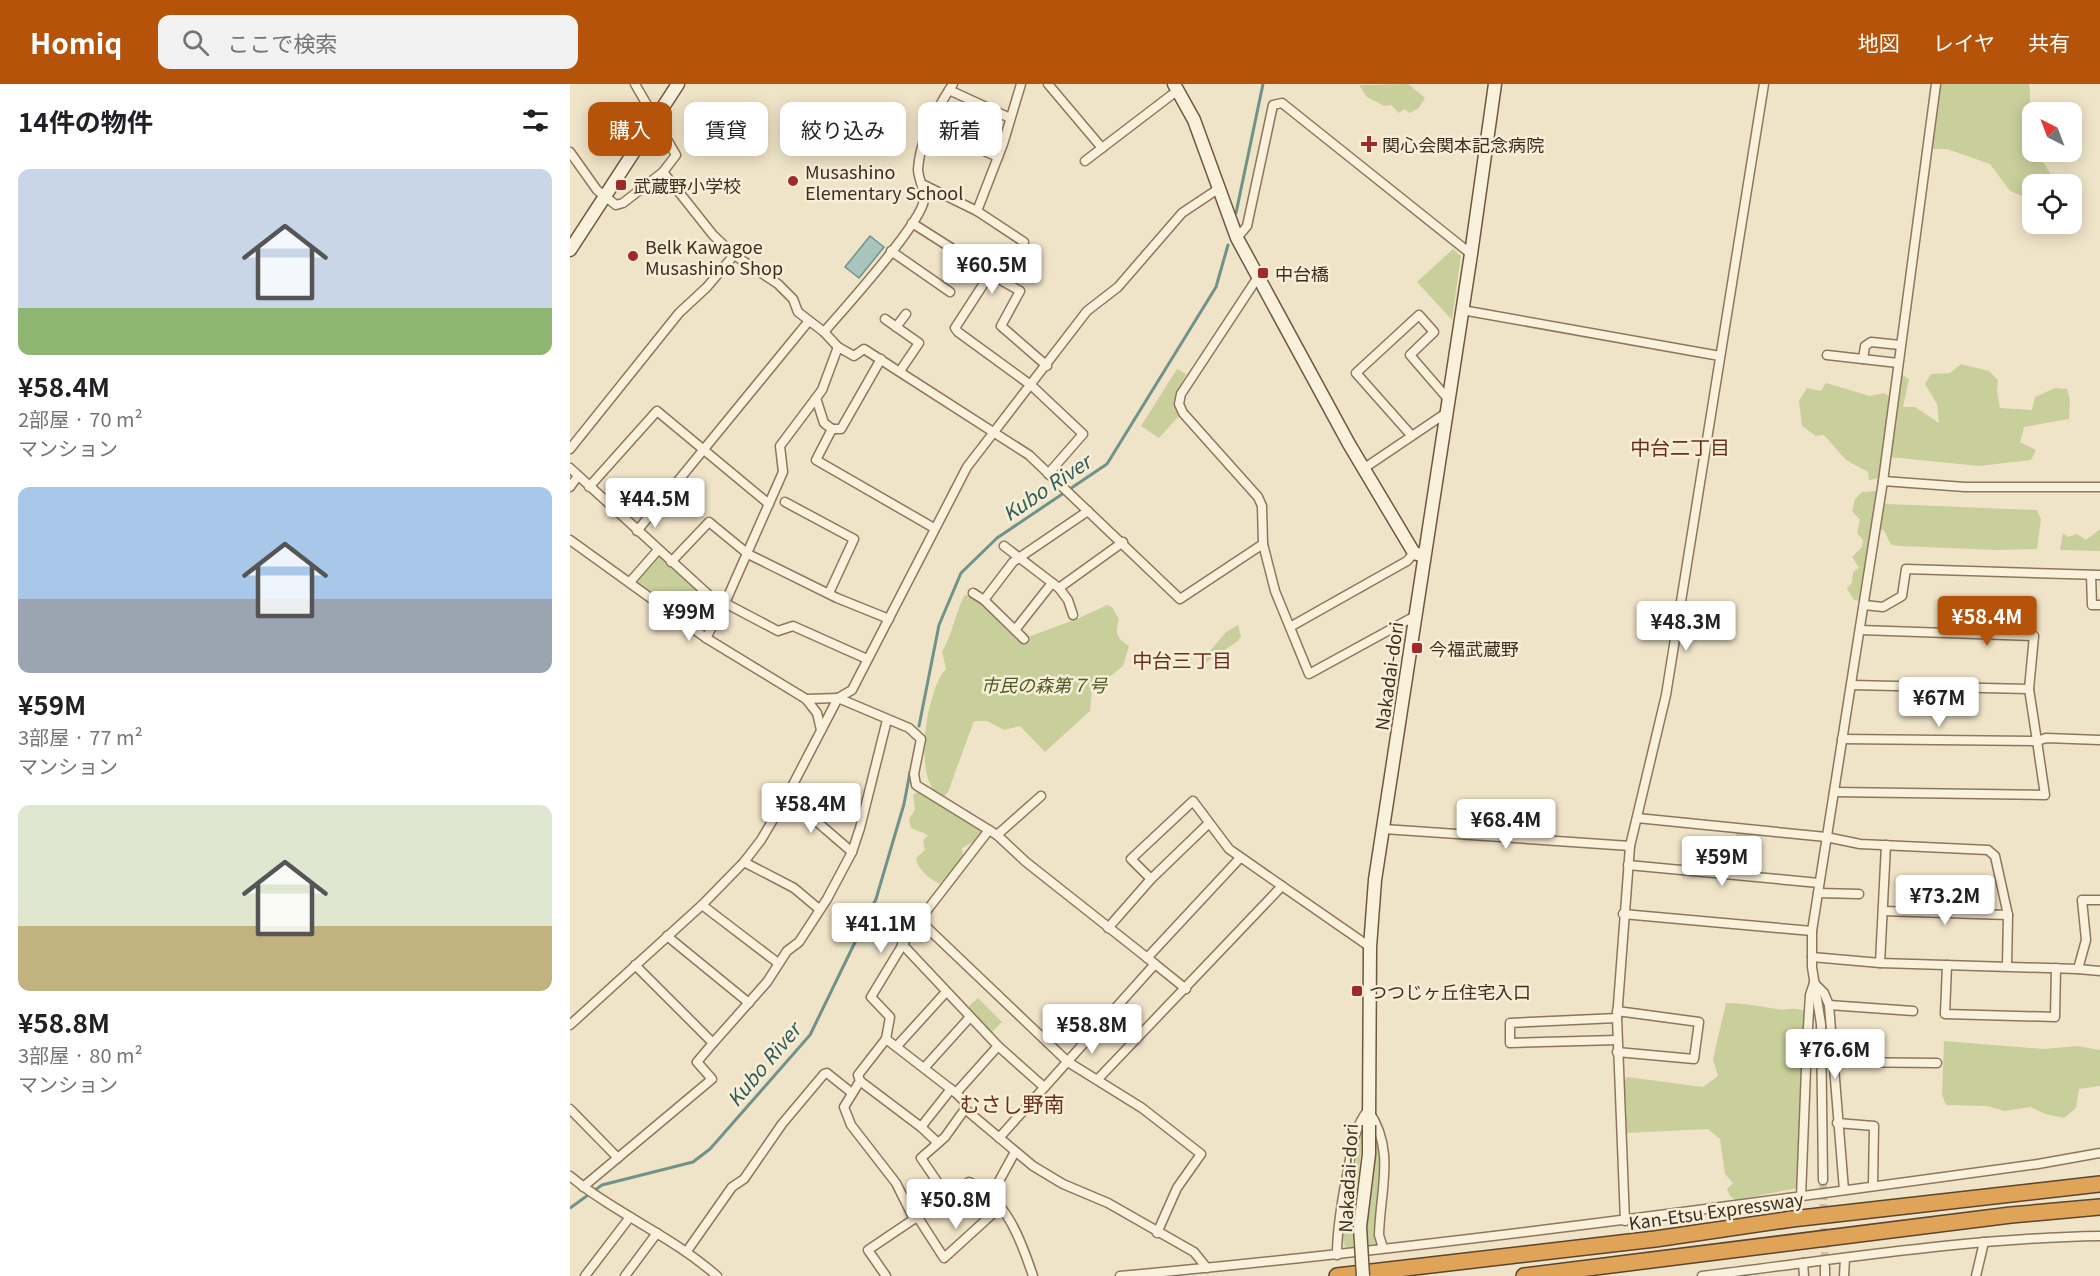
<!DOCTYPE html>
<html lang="ja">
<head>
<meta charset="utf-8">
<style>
  :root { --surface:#fff; --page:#f2f2f2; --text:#202124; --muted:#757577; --accent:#b45309 }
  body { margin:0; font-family:Georgia,"Noto Sans JP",serif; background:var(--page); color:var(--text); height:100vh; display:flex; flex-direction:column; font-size:22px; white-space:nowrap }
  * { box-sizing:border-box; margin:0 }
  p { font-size:20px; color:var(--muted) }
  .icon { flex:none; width:33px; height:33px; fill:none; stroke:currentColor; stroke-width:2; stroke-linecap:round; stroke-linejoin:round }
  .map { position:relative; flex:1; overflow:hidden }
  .panel { display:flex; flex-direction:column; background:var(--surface); width:570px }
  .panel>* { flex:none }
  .guide { position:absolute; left:18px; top:18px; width:570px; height:54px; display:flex; gap:12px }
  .needle { width:39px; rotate:318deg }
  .buttons { position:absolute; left:1452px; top:18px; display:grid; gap:12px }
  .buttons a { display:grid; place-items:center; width:60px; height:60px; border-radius:12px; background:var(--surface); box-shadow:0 3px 15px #0003; font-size:30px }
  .price { position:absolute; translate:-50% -51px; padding:0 14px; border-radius:6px; background:#fff; color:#222; font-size:20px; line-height:39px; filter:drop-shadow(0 2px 3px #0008) }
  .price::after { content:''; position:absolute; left:50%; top:36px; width:18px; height:14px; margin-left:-9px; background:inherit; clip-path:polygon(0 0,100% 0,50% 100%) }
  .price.active { background:var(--accent); color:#fff }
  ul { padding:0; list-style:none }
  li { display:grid; align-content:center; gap:12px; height:318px; padding:0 18px }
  li span { display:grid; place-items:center; height:186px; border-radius:12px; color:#555 }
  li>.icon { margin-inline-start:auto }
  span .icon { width:108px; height:108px; fill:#fffc; stroke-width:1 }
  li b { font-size:26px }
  h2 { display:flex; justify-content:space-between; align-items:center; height:72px; padding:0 18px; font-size:26px }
  .pill { padding:0 21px; border-radius:12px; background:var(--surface); box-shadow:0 3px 15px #0003; font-size:21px; line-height:54px }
  .pill.active { background:var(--accent); color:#fff }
  header { display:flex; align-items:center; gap:36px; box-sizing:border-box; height:84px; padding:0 30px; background:var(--accent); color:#fff }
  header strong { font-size:28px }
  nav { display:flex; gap:33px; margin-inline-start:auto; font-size:21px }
  .search { width:420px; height:54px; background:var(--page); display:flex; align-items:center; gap:15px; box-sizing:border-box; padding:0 21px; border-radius:12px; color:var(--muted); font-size:22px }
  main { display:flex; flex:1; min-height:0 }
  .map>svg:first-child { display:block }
  .green { fill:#c9cf9b }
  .water { fill:#a9c4bc; stroke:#6f938a; stroke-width:1.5 }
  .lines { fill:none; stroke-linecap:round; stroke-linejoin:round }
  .stream { stroke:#6f938a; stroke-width:3 }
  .street-tunnel { stroke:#ccc0a6; stroke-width:8; stroke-dasharray:8 4; stroke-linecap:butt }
  .street-casing { stroke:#8d765c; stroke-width:11 }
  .secondary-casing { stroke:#6f573f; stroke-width:15 }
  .highway-casing { stroke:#5b4430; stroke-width:18 }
  .street { stroke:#faf1dc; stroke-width:8 }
  .secondary { stroke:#faf1dc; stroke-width:12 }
  .highway { stroke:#e0a458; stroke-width:15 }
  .secondary-bridge-casing { stroke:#6f573f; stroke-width:15; stroke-linecap:butt }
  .secondary-bridge { stroke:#faf1dc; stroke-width:12 }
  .poi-dot { fill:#9e2a2b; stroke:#f7eed8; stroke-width:2 }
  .labels { text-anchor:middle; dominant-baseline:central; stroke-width:5; stroke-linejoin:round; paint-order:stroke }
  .poi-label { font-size:18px; fill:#3d2e20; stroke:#f7eed8; text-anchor:start }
  .street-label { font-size:18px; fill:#3d2e20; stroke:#f7eed8 }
  .park-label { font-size:18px; font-style:italic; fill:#4d5a26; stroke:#f7eed8 }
  .neighbourhood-label { font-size:20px; fill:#6b2e1e; stroke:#f7eed8 }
  .water-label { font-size:20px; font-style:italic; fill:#2f5d5a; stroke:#f7eed8 }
  .quarter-label { font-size:21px; fill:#6b2e1e; stroke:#f7eed8 }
</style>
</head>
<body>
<header>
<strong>Homiq</strong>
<div class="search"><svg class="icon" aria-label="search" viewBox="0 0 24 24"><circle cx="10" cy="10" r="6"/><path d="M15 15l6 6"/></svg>ここで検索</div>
<nav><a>地図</a><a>レイヤ</a><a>共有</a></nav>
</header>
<main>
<section class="panel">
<h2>14件の物件<svg class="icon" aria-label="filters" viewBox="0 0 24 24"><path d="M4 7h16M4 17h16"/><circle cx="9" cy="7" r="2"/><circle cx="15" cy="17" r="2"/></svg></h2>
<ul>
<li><span style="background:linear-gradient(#c9d6e8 75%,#8fb573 0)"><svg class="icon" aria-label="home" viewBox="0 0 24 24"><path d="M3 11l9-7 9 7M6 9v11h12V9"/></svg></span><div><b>¥58.4M</b><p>2部屋 · 70 m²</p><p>マンション</p></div></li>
<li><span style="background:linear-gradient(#a9c7e8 60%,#9aa5b1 0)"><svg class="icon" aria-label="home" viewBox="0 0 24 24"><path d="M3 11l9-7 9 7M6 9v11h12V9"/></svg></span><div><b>¥59M</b><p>3部屋 · 77 m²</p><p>マンション</p></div></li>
<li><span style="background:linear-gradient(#dfe7d0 65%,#c2b280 0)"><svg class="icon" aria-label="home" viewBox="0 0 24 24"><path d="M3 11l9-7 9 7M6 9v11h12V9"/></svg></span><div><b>¥58.8M</b><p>3部屋 · 80 m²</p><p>マンション</p></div></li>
</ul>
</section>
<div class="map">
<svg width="1530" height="1192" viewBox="0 0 1530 1192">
  <rect width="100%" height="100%" fill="#f0e4c8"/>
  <g class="green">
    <polygon points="838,0 855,14 849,24 840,29 834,25 829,29 821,21 814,22 797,13 789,1"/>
    <path d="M 1370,0 L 1459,0 C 1463,18 1453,58 1462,70 C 1465,73 1470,75 1473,78 C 1479,86 1481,94 1489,100 L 1462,100 L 1462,116 L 1440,107 L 1420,80 L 1377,65 L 1362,65 Z"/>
    <polygon points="883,165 891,172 882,236 847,198"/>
    <polygon points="1391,280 1419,287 1428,296 1427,307 1430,324 1462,326 1465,313 1485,304 1497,305 1500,316 1499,335 1454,343 1450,358 1466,366 1461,376 1409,382 1320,373 1314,375 1311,394 1299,396 1298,388 1276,376 1254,351 1246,352 1232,342 1229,317 1237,304 1251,307 1256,299 1300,312 1314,309 1325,316 1331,290 1339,295 1333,323 1345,323 1369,339 1367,320 1355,300 1361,290 1380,289"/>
    <polygon points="607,285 616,290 605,313 609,332 589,354 571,342"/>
    <polygon points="1306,407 1312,418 1318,420 1467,426 1471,435 1467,465 1427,466 1331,462 1321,461 1314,446 1309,445 1292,517 1284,516 1277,505 1282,498 1283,488 1289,484 1282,473 1292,463 1293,456 1287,449 1290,436 1282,427 1285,415 1292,408"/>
    <polygon points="1530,445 1530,467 1490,466 1493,449 1498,453 1507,450 1516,456"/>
    <polygon points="87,470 147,522 148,525 136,545 130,546 66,497"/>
    <path d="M 399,510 L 450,556 L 507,535 L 537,521 L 542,523 L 549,535 C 545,549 546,554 559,562 L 553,582 L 522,607 L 520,627 L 475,668 L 450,642 L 434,646 L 417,637 L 404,637 L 378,708 L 373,713 C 340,702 357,603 376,585 L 372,568 C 382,551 385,530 394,512 Z"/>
    <polygon points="668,541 671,552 668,557 635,579 634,574 656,548"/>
    <path d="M 347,708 L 407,742 L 411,749 L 407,756 L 392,764 L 393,773 L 370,800 C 360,795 347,785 346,774 L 355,766 L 353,757 L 358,751 L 341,744 L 339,736 L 345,725 L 343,711 Z"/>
    <polygon points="1166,748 1182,749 1178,789 1163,788"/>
    <polygon points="408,914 432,938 421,949 397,924"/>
    <path d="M 1156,919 C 1173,919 1190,922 1206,925 C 1216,927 1221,922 1235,927 L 1236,946 L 1228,1104 L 1166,1116 L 1160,1112 L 1157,1105 L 1163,1099 L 1155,1090 L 1150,1055 L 1138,1045 L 1056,1049 L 1053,999 L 1057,993 L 1133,1003 L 1148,992 L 1143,975 Z"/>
    <polygon points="1374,957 1474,965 1507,962 1530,966 1530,1002 1509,1005 1506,1024 1494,1034 1475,1030 1461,1023 1434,1027 1417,1022 1376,1021 1372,1011"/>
    <path d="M 793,1041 C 791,1083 783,1123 783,1165 L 777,1165 C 764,1149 780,1110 784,1091 C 787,1075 788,1059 790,1043 Z"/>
    <path d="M 806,1045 C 818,1067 807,1132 807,1161 L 798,1163 C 793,1124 808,1085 806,1045 Z"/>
  </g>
  <polygon class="water" points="300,152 314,163 289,194 275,183"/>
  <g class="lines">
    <g class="stream">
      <polyline points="666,129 693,0"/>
      <polyline points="349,642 369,541 391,489 427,454 537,380 646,203 658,161"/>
      <polyline points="342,681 346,661"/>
      <polyline points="0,1124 32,1101 123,1078 140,1065 240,951 306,815 334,720 340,688"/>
    </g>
    <polyline class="street-tunnel" points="1253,1096 1255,1183"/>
    <defs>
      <g id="street">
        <polyline points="451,0 433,60 407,127 454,158"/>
        <polyline points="478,0 532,64"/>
        <polyline points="379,6 440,34"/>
        <polyline points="359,43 428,73"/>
        <polyline points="0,68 27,106 46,121 53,119 93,88 106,71 65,0"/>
        <polyline points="515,77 608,6"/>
        <polyline points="93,88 143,151 164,171 208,200 223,215 228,228 254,248 268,263 284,272 294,265 459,371 610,515 693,460 692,422 688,413 613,329 609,320 611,310 688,193"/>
        <polyline points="352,100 407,127"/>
        <polyline points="342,139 386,167"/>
        <polyline points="667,154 677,142 703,21 712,19 901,170"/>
        <polyline points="321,167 380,208"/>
        <polyline points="892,226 1150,272"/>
        <polyline points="315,235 349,259 330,287"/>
        <polyline points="326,243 336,230"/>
        <path d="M 254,248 C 273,226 351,140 354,116 C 355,105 348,95 348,85 C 350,55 367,24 383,0"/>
        <polyline points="1257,271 1328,279"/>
        <polyline points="311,275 271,345 262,345 246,376 364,444"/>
        <polyline points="1293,275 1295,262 1301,258 1330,261"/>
        <polyline points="477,282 431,242 450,207 420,190 385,244 388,248 462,302 513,350 478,390"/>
        <polyline points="246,314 254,339 262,345"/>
        <polyline points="841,351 786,289 849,231 864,248 840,271 878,315"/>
        <polyline points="0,365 109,229 137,203 164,171"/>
        <polyline points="0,384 153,524"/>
        <polyline points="793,385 876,329"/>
        <polyline points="1313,397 1395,403 1530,403"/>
        <polyline points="0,403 8,392"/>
        <polyline points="19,403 87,327 199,420"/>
        <polyline points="215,418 284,455 259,509"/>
        <polyline points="67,447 238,238"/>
        <polyline points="0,456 136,554 236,615 247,629 251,646"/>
        <polyline points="693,460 705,507 739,590 845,532"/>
        <polyline points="434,462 489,504 553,458"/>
        <polyline points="101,478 139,438 178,470 267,514 319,535"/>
        <polyline points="1521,491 1522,521 1530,521"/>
        <polyline points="60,498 88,466"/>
        <polyline points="489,504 498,516 503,531"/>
        <polyline points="403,509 414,516 443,478 518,427"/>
        <polyline points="414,516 454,555"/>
        <polyline points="155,519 208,547 223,542 297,575"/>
        <polyline points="1294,521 1313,523 1332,512 1336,485 1530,491"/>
        <polyline points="720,543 837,477 844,469"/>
        <polyline points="445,546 482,499"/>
        <polyline points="136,554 155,519 213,388 210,362 252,306 268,263"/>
        <polyline points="1281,601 1459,605"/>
        <polyline points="236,615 268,614 339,644 351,655 344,690 346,701 427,751 471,712"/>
        <polyline points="1272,655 1467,657 1459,605 1464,552 1290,546"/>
        <polyline points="1264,708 1475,711 1467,657 1476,654 1530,656"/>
        <polyline points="217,712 282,768"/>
        <polyline points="1067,734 1256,753 1290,760 1418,766 1425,772 1438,831 1437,882"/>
        <polyline points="638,740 581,795 561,775 623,717 659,765 712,802"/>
        <polyline points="814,745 1060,762"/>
        <polyline points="427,751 456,778 585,880"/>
        <polyline points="174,778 224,804 249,825"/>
        <polyline points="1058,781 1249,799"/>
        <polyline points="1248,809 1289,810"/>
        <polyline points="132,821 208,879"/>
        <polyline points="1313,827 1438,831"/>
        <polyline points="1053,830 1242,847"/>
        <polyline points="349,836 498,978 572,1024 631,1070 607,1104 587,1149"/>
        <polyline points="538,844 581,795"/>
        <polyline points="97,852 179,919"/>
        <polyline points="332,860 428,962 386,1009"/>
        <polyline points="1242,873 1310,879 1508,885 1516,856 1512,816 1530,816"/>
        <polyline points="577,874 670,774"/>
        <polyline points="1310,879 1316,761"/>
        <polyline points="65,881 143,959 197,898 217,867 229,858 257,815 282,768 290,744 317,636"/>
        <polyline points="1377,881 1375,930 1485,933 1486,884"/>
        <polyline points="1508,885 1530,887"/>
        <polyline points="1244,899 1254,909 1259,921 1274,1106"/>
        <polyline points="1259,921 1343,927"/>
        <polyline points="1047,927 1129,938 1124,975 1047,968"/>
        <polyline points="1047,934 940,939 940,959 1047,956"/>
        <polyline points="0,941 132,821 174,778 191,756 217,712 268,614 282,606 397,383 517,227 548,203 612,129 648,105"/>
        <polyline points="316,955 320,933 301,913 341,847 419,746"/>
        <polyline points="327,962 376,908"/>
        <polyline points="428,962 474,1003"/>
        <polyline points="1264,978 1367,979"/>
        <polyline points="355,983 400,933"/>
        <polyline points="528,995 712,802 800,863"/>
        <polyline points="290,997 351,1043 381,1005"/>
        <polyline points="0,1025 48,1074"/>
        <polyline points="1267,1039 1304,1042 1303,1100"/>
        <polyline points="351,1043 368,1059"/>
        <polyline points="429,1054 585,880 616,905"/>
        <path d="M 0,1092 C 46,1130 102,1152 147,1192"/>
        <polyline points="1253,1096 1251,940 1242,883 1242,847 1313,397 1366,0"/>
        <polyline points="13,1103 142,995 127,978 143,959"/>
        <polyline points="377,1112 351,1074 375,1053 395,1025"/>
        <polyline points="1231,1113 1237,959 1240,911 1244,899"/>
        <polyline points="424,1114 428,1099 445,1068"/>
        <polyline points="347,1132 374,1174 429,1124"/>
        <polyline points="1055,1137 1047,934 1060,762 1096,611 1194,0"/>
        <polyline points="117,1167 162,1103 174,1095 212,1040 254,990 257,989 282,1009"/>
        <path d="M 767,1171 C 767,1145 771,1122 776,1096 C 782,1070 781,1048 798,1026 C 826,1066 810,1106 809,1151 L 813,1164"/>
        <polyline points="1233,1179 1234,1192"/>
        <polyline points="1255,1183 1255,1192"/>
        <polyline points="15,1192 60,1133"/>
        <polyline points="55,1192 87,1149"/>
        <polyline points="316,1192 298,1166 344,1135"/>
        <path d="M 463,1192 C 451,1156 436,1114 399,1098 L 344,1135 L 326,1099 L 281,1041 L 274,1023 L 290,997 L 288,991 L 316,955 L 386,1009 L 394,1017 L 395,1025 L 463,1082 L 493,1100 L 538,1119 L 624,1168 L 637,1184"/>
        <path d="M 550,1192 C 857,1164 1163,1122 1468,1080 L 1530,1069"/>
        <path d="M 1132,1192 C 1264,1176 1397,1154 1530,1152"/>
        <polyline points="1274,1192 1275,1174"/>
        <polyline points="1406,1192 1414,1158"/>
      </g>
      <g id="secondary">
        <polyline points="604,0 624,36 667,154 779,360 844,469 854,472"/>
        <polyline points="0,166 108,0"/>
        <polyline points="799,1041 800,863 805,796 901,170 925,0"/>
      </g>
      <g id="highway">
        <polyline points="767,1192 1085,1155 1222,1135 1530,1100"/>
        <polyline points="954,1192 1441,1131 1530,1123"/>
      </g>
    </defs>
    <use href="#street" class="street-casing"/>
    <use href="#secondary" class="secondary-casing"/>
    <use href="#highway" class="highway-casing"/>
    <use href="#street" class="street"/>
    <use href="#secondary" class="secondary"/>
    <use href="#highway" class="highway"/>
    <defs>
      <polyline id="secondary-bridge" points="793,1192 790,1143 799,1070 799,1041"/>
    </defs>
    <use href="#secondary-bridge" class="secondary-bridge-casing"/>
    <use href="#secondary-bridge" class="secondary-bridge"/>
  </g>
  <g class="poi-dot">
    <path d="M796 51h6v6h6v6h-6v6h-6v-6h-6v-6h6z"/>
    <circle cx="223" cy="97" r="6"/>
    <rect x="45" y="95" width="12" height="12" rx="3"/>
    <circle cx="63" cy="172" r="6"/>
    <rect x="687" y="183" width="12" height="12" rx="3"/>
    <rect x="841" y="558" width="12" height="12" rx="3"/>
    <rect x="781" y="901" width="12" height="12" rx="3"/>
  </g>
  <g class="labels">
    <g class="poi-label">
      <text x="812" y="60">関心会関本記念病院</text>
      <text x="235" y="87">Musashino<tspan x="235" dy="21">Elementary School</tspan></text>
      <text x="63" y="101">武蔵野小学校</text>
      <text x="75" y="162">Belk Kawagoe<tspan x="75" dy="21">Musashino Shop</tspan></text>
      <text x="705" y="189">中台橋</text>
      <text x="859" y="564">今福武蔵野</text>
      <text x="799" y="907">つつじヶ丘住宅入口</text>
    </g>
    <g class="street-label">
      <text transform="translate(818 592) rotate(-82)">Nakadai-dori</text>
      <text transform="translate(777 1094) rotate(-87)">Nakadai-dori</text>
      <text transform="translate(1146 1126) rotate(-8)">Kan-Etsu Expressway</text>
    </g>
    <g class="park-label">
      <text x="474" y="600">市民の森第７号</text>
    </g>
    <g class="neighbourhood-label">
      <text x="1110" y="362">中台二丁目</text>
      <text x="612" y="575">中台三丁目</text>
    </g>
    <g class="water-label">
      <text transform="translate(476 403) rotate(-34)">Kubo River</text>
      <text transform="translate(193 980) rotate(-50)">Kubo River</text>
    </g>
    <g class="quarter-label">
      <text x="442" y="1019">むさし野南</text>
    </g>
  </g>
</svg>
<div class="buttons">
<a><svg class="needle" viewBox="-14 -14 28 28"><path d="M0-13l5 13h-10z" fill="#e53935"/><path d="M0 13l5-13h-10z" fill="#757577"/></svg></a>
<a><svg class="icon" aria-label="locate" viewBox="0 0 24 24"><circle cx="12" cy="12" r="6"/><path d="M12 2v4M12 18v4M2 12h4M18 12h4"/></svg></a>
</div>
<b class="price" style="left:422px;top:211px">¥60.5M</b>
<b class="price" style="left:85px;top:445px">¥44.5M</b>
<b class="price" style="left:119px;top:558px">¥99M</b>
<b class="price active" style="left:1417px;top:563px">¥58.4M</b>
<b class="price" style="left:1116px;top:568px">¥48.3M</b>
<b class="price" style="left:1369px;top:644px">¥67M</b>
<b class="price" style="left:241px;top:750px">¥58.4M</b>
<b class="price" style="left:936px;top:766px">¥68.4M</b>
<b class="price" style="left:1152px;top:803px">¥59M</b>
<b class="price" style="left:1375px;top:842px">¥73.2M</b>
<b class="price" style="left:311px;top:870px">¥41.1M</b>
<b class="price" style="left:522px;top:971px">¥58.8M</b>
<b class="price" style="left:1265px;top:996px">¥76.6M</b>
<b class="price" style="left:386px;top:1146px">¥50.8M</b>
<div class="guide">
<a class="pill active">購入</a>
<a class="pill">賃貸</a>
<a class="pill">絞り込み</a>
<a class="pill">新着</a>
</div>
</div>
</main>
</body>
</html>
